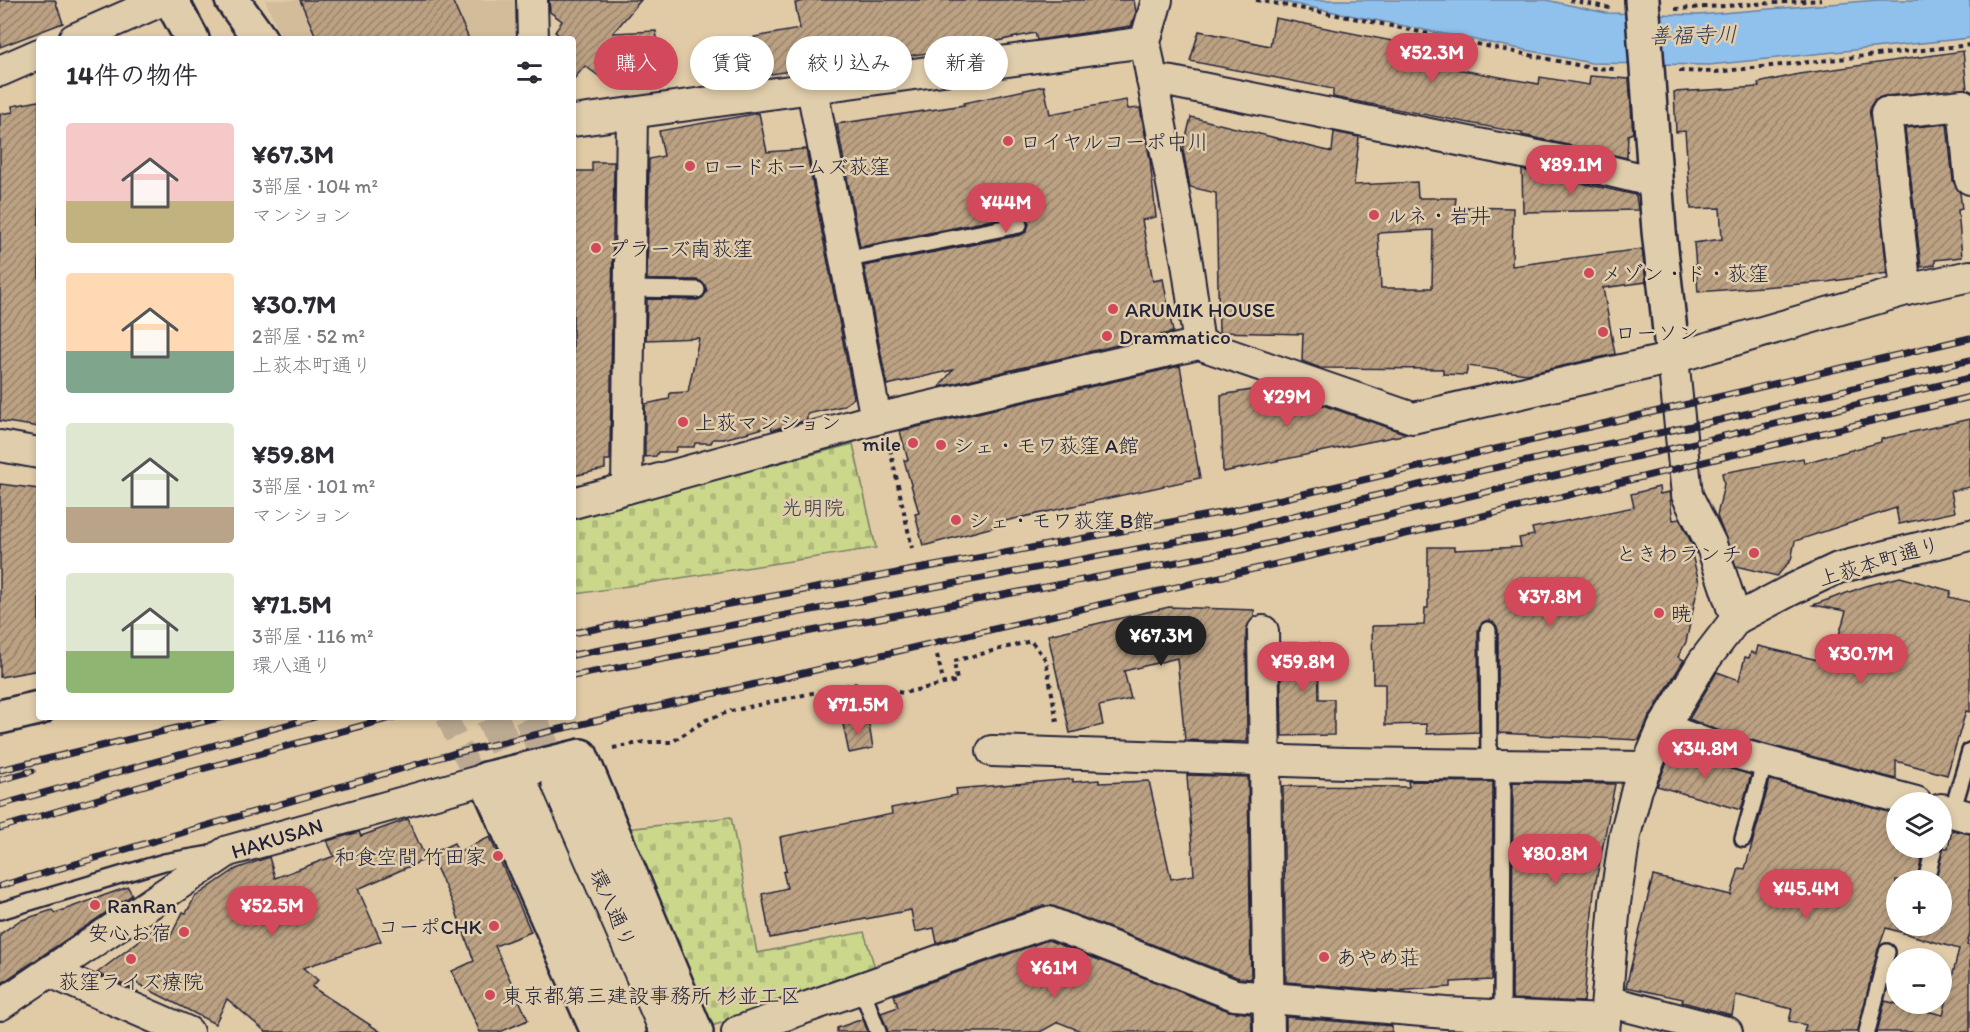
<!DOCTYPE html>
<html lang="ja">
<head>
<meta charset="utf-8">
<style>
  :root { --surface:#fff; --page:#f2f2f3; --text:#2b2b33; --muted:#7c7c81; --accent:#d1495b }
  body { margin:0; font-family:Itim,"Klee One",sans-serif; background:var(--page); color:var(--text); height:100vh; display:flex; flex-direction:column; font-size:22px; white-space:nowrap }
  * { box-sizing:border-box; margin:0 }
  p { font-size:20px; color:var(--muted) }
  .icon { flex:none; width:33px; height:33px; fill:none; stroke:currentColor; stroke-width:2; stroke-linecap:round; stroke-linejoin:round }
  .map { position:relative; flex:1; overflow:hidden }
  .sheet { position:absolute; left:36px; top:36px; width:540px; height:684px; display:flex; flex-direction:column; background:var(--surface); border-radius:6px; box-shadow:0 3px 9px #0003 }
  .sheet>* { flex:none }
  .guide { position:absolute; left:594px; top:36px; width:570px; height:54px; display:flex; gap:12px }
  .controls { position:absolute; left:1886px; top:792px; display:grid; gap:12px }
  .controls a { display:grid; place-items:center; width:66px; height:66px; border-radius:50%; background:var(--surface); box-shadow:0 3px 9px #0003; font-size:30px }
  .price { position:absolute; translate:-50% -51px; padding:0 14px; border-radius:21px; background:var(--accent); color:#fff; font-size:20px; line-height:39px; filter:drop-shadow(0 2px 3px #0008) }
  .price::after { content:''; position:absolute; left:50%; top:36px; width:18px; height:14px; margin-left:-9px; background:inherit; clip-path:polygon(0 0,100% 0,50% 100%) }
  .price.current { background:#222; color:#fff }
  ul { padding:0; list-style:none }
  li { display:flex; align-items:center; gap:18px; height:150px; padding:0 30px }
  li span { display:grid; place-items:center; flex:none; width:168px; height:120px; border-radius:6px; color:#555 }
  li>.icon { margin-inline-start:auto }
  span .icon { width:72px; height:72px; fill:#fffc; stroke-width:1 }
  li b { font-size:26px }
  h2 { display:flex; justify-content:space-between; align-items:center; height:72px; padding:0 30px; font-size:26px }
  .pill { padding:0 21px; border-radius:27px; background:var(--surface); box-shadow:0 3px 9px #0003; font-size:21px; line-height:54px }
  .pill.current { background:var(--accent); color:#fff }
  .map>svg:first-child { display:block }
  .built { fill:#d2bc9a }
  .cemetery { fill:url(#cemetery-stones); stroke:#767d64; stroke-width:1.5 }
  .water { fill:#90c1ec; stroke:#6481a5; stroke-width:1.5 }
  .building { fill:url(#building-hatch); stroke:#22223b; stroke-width:1.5; fill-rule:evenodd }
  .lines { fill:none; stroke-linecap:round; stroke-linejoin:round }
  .pedestrian-tunnel { stroke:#bba991; stroke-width:22; stroke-dasharray:22 11; stroke-linecap:butt }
  .primary-tunnel { stroke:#bba991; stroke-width:33; stroke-dasharray:33 16; stroke-linecap:butt }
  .service-casing { stroke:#22223b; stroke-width:20 }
  .minor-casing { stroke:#22223b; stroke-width:34 }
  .tertiary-casing { stroke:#22223b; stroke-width:38 }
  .primary-casing { stroke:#22223b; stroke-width:38 }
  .path { stroke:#22223b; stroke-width:4; stroke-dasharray:4.5 4.5; stroke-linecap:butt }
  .service { stroke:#e0cdab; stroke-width:15 }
  .minor { stroke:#e0cdab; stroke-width:30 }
  .tertiary { stroke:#e0cdab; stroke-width:33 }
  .primary { stroke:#e0cdab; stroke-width:33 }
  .rail-casing { stroke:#22223b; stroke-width:7 }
  .rail { stroke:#e0cdab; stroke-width:4.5; stroke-dasharray:14; stroke-linecap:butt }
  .poi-dot { fill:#d1495b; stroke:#e0cdab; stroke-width:2 }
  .labels { text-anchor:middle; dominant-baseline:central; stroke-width:5; stroke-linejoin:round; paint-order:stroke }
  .poi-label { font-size:21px; fill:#22223b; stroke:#e0cdab; text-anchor:start }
  .park-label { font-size:21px; fill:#3b3d47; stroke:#e0cdab }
  .street-label { font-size:21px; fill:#22223b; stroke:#e0cdab }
  .water-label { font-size:22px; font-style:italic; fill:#323a56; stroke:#e0cdab }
</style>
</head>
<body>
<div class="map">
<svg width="1970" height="1032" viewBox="0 0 1970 1032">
  <defs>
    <pattern id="cemetery-stones" width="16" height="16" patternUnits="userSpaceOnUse" patternTransform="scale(1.5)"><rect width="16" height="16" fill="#cbd88c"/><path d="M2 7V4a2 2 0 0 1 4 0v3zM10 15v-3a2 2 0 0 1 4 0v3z" fill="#aeb97a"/></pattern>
    <pattern id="building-hatch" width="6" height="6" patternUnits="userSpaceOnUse" patternTransform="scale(1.5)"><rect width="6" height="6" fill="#bca283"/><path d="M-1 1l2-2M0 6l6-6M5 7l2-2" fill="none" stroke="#98846c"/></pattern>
  </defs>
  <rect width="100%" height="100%" fill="#e1cba7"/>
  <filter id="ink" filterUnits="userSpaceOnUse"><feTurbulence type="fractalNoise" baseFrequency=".0167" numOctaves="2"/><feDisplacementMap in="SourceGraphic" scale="12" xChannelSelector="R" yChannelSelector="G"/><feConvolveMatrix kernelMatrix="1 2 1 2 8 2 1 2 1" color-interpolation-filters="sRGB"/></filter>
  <g filter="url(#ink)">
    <polygon class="built" points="265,0 526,0 528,39 282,39"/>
    <g class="cemetery">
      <polygon points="853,444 876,548 576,594 573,582 573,516"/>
      <polygon points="731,817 757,953 864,932 876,971 712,1026 627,829"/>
    </g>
    <polygon class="water" points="1274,0 1546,0 1606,13 1698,15 1877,0 1970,0 1970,38 1709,65 1591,63"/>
    <g class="building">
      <polygon points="0,0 55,0 63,23 0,47"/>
      <polygon points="300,0 452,0 469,39 317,39"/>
      <polygon points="549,0 641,0 613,33 656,31 661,64 643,85 628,73 614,87 585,66 573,80 573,39 564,39 555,32 562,21 550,12"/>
      <polygon points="810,0 1134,0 1136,12 1131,26 1037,40 1035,33 974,46 894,58 893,53 761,76 754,37 800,29 795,3"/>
      <polygon points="1275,18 1459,54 1456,69 1539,84 1540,77 1589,85 1590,76 1629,79 1633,133 1628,135 1627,158 1522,135 1522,133 1333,97 1333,89 1190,61 1199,31 1270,46"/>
      <polygon points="1963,51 1967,89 1884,96 1875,99 1870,107 1887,273 1827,282 1698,292 1694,243 1722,239 1720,208 1691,209 1685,131 1676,132 1674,92 1759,87 1758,83 1799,74"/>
      <polygon points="1044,86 1050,114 1126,100 1128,109 1140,108 1150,160 1156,217 1142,220 1153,281 1163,279 1173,332 939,387 953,370 887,385 864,266 1021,235 1026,232 1029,224 1026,218 1017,215 860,247 837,124 964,105 964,103"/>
      <polygon points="39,101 39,427 0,421 0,114 13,112 12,106"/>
      <polygon points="759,113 767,152 806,149 854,398 843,406 807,414 807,420 772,430 771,426 724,439 713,439 711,443 695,443 694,447 677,447 675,452 658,452 656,456 645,457 645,404 669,399 670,393 688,392 699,338 646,340 647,299 697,300 702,298 707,291 705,285 698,280 647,280 649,159 664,156 659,131"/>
      <path d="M 1191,117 L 1332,152 L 1334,132 L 1359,137 L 1354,185 L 1417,182 L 1418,198 L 1456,198 L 1455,207 L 1513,208 L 1512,266 L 1642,249 L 1646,282 L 1603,288 L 1615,354 L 1527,374 L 1468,366 L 1466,375 L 1443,374 L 1443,369 L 1320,368 L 1302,361 L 1303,334 L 1219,332 L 1216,193 L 1190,187 L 1183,150 ZM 1433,230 L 1432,288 L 1381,288 L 1378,233 Z"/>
      <polygon points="1947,124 1953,181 1960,193 1962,209 1958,210 1962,257 1935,260 1935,265 1921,267 1905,128"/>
      <polygon points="592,162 614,162 610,460 605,460 605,469 573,476 573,171 592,171"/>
      <polygon points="1522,170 1636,195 1638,210 1523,212"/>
      <polygon points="1180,366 1200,478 996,523 997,526 923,546 915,514 919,513 904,460 908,460 900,431"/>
      <polygon points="1270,387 1407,434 1223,472 1221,395"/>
      <polygon points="1970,419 1970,487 1951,491 1955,512 1899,524 1896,508 1795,541 1791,560 1777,576 1736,566 1717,516 1724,484 1722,473 1803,458 1804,463 1881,442 1881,439"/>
      <polygon points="0,484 39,489 39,670 0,677"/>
      <polygon points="1659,487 1660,494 1669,492 1673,520 1680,519 1695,551 1696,553 1691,551 1699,582 1686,642 1678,657 1684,660 1648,719 1639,740 1498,733 1498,630 1496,625 1489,620 1483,622 1478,630 1479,732 1427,734 1426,724 1385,725 1385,684 1373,684 1372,626 1424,625 1425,608 1428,608 1428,547 1454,547 1454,550 1521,547 1519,538 1534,535 1532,528 1634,507 1631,494"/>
      <polygon points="1900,577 1951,591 1949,597 1970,602 1970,712 1966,711 1947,775 1896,761 1896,779 1725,733 1689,719 1717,672 1739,680 1745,657 1749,658 1751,652 1756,654 1758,646 1831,663 1846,611 1813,605 1866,586"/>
      <polygon points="1169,607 1254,610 1254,617 1246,631 1247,742 1185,740 1177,658 1124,671 1131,699 1099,706 1103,725 1070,733 1048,635"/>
      <polygon points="1280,643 1318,643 1319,699 1334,699 1334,735 1282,736"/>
      <polygon points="868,719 873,748 849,753 843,724"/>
      <polygon points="1672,750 1751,775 1741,810 1657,786"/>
      <polygon points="1187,775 1248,777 1251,979 1239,978 1053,906 1042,906 937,943 934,928 915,932 911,910 770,938 762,894 787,888 783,872 786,871 780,837 892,814 891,808 957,795 956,789 1073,779 1073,782 1099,780 1099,783 1149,781 1171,879 1194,875"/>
      <polygon points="1770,780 1896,814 1896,848 1924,848 1917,880 1896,880 1896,926 1941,926 1941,880 1936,880 1943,848 1948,848 1952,830 1970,834 1970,933 1967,945 1970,945 1970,1032 1877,1032 1885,1001 1943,1015 1959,949 1886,928 1878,950 1858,1032 1804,1032 1806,1025 1789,1021 1792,1009 1736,995 1732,1015 1682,1002 1683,999 1626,987 1653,876 1731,895 1739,868 1745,869"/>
      <polygon points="1408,781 1493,782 1492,980 1451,982 1451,987 1393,991 1286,982 1283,786 1409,787"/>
      <polygon points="1513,782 1615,784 1594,891 1584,1002 1512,999"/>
      <polygon points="408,819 426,859 358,889 381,941 303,968 318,980 312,987 381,1032 266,1032 227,999 215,1024 136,983 133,989 97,973 152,931 168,941 183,912 186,913 195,897 236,869 269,857 275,878 334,856 327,841 359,832 361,836"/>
      <polygon points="490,837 531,932 495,946 528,1020 500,1032 480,1032 452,971 474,961 454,906 430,854 454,843 458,852"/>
      <polygon points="128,887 132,895 0,984 0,934 19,921 52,910 55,913"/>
      <polygon points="1048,940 1229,1011 1251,1014 1252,1032 1083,1032 1058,1022 1040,1032 888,1032 881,1013 898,1007 894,995"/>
      <polygon points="1286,1017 1392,1026 1392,1032 1286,1032"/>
      <polygon points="863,1019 868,1032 837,1032 837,1028"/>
    </g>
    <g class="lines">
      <polyline class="pedestrian-tunnel" points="447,717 482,795"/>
      <g class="primary-tunnel">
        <polyline points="492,717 525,793"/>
        <polyline points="530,717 559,784"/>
      </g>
      <defs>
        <g id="service">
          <polyline points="844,260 1019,225"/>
          <polyline points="630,289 697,290"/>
          <polyline points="1488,630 1489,766"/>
          <polyline points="1952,812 1970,751"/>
          <polyline points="1743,839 1765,761"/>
          <polyline points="1926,880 1934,848"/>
          <polyline points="0,911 164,862 211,854"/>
          <polyline points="861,987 878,1032"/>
          <polyline points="1502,1015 1503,767"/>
          <polyline points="1867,1032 1887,952"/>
        </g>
        <g id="minor">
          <polyline points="532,0 533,39"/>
          <polyline points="1157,0 1145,42 1187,263 1199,344"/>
          <polyline points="74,39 163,0"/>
          <polyline points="0,71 39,54"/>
          <polyline points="1152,80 1172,82 1597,168 1655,182"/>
          <polyline points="812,89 876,419"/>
          <polyline points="573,121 1145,42"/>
          <polyline points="1906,290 1886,113 1963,105 1970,179"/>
          <polyline points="1673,358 1687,495 1711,544 1736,619"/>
          <polyline points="0,446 39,453"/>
          <polyline points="627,488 632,114"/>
          <polyline points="573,503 876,419 1199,344 1413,418 1673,358 1906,290 1970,276"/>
          <polyline points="1263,631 1269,1032"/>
          <polyline points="1663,728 1720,749 1916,802"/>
          <polyline points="992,751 1345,763 1645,767"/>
          <polyline points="1941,809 1970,817"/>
          <polyline points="50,972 188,1032"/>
          <polyline points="1607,1001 1727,1032"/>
          <polyline points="0,1005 228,851 486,779"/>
          <polyline points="737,1032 1048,922 1235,995 1446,1013 1605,1020"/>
          <polyline points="1604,1032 1615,903 1625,835 1637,789 1663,728 1703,662 1736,619 1791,590 1838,568 1970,535"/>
        </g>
        <g id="tertiary">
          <polyline points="1642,0 1659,231 1673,358"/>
          <polyline points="0,717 39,708"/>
        </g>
        <g id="primary">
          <polyline points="171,0 192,39"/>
          <polyline points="232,0 260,39"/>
          <polyline points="559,784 667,1032"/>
          <polyline points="525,793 629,1032"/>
          <polyline points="598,1032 486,779 581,756 696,1032"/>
        </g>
      </defs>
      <use href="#service" class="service-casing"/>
      <use href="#minor" class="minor-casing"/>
      <use href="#tertiary" class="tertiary-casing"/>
      <use href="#primary" class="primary-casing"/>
      <g class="path">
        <polyline points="1256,0 1358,19 1591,68 1615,69"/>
        <polyline points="1570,0 1610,8"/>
        <polyline points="1675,9 1821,0"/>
        <polyline points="1679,71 1715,72 1970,45"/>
        <polyline points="890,449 912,548"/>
        <polyline points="937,655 944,684"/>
        <polyline points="613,748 644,742 672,742 706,720 731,711 853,684 903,693 957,681 954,661 1031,641 1046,660 1057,722"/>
      </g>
      <use href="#service" class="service"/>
      <use href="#minor" class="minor"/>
      <use href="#tertiary" class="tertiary"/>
      <use href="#primary" class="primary"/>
      <defs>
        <g id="rail">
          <polyline points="573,633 1230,511 1970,338"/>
          <polyline points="573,655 1232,531 1447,478 1720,420 1970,360"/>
          <polyline points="573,676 1241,550 1970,378"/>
          <polyline points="0,770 223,717"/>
          <polyline points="0,780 32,771"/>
          <polyline points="0,805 315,717"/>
          <polyline points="0,828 176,776 394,717"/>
          <polyline points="0,886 452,754 1458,522 1970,397"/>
        </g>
      </defs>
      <use href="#rail" class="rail-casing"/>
      <use href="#rail" class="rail"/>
    </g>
  </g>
  <g class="poi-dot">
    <circle cx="1008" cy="141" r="6"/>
    <circle cx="690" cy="166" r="6"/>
    <circle cx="1374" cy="215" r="6"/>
    <circle cx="596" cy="248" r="6"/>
    <circle cx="1589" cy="273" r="6"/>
    <circle cx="1113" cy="309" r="6"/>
    <circle cx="1603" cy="332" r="6"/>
    <circle cx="1107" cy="336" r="6"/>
    <circle cx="683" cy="422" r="6"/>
    <circle cx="913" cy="443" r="6"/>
    <circle cx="941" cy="445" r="6"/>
    <circle cx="956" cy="520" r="6"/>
    <circle cx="1754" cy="553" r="6"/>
    <circle cx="1659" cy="613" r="6"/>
    <circle cx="498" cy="856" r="6"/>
    <circle cx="95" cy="905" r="6"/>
    <circle cx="494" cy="926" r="6"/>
    <circle cx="184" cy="932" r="6"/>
    <circle cx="1324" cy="957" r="6"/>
    <circle cx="131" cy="959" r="6"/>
    <circle cx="490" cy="995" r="6"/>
  </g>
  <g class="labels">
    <g class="poi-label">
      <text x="1020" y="141">ロイヤルコーポ中川</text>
      <text x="702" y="166">ロードホームズ荻窪</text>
      <text x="1386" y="215">ルネ・岩井</text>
      <text x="608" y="248">プラーズ南荻窪</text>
      <text x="1601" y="273">メゾン・ド・荻窪</text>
      <text x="1125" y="309">ARUMIK HOUSE</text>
      <text x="1615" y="332">ローソン</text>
      <text x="1119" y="336">Drammatico</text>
      <text x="695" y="422">上荻マンション</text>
      <text x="901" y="443" text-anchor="end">mile</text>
      <text x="953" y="445">シェ・モワ荻窪 A館</text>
      <text x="968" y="520">シェ・モワ荻窪 B館</text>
      <text x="1742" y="553" text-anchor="end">ときわランチ</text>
      <text x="1671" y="613">暁</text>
      <text x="486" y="856" text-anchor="end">和食空間 竹田家</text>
      <text x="107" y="905">RanRan</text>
      <text x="482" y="926" text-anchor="end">コーポCHK</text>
      <text x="172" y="932" text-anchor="end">安心お宿</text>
      <text x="1336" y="957">あやめ荘</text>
      <text x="131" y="981" text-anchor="middle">荻窪ライズ療院</text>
      <text x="502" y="995">東京都第三建設事務所 杉並工区</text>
    </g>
    <g class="park-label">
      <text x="813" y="507">光明院</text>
    </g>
    <g class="street-label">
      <text transform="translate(1879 561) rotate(-17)">上荻本町通り</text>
      <text transform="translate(277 838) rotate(-17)">HAKUSAN</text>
      <text transform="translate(613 908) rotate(66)">環八通り</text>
    </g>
    <g class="water-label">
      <text transform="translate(1693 35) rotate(-1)">善福寺川</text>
    </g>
  </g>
</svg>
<div class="controls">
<a><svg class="icon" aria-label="layers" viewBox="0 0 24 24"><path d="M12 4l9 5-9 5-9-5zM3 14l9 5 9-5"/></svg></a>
<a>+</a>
<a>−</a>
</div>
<b class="price" style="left:1432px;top:84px">¥52.3M</b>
<b class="price" style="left:1571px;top:196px">¥89.1M</b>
<b class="price" style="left:1006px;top:234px">¥44M</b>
<b class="price" style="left:1287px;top:428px">¥29M</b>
<b class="price" style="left:1550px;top:628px">¥37.8M</b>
<b class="price current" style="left:1161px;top:667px">¥67.3M</b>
<b class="price" style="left:1861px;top:685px">¥30.7M</b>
<b class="price" style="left:1303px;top:693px">¥59.8M</b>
<b class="price" style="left:858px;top:736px">¥71.5M</b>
<b class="price" style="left:1705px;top:780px">¥34.8M</b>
<b class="price" style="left:1555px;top:885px">¥80.8M</b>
<b class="price" style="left:1806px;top:920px">¥45.4M</b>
<b class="price" style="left:272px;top:937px">¥52.5M</b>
<b class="price" style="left:1054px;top:999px">¥61M</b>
<div class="guide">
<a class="pill current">購入</a>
<a class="pill">賃貸</a>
<a class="pill">絞り込み</a>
<a class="pill">新着</a>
</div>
<section class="sheet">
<h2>14件の物件<svg class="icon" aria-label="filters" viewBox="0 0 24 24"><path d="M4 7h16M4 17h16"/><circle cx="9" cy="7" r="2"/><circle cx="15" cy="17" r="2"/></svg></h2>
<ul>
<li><span style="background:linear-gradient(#f6c9c9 65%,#c2b280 0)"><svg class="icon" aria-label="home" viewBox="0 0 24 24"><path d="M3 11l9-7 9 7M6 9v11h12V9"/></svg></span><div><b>¥67.3M</b><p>3部屋 · 104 m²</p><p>マンション</p></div></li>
<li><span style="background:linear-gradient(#ffd9b3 65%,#7fa58c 0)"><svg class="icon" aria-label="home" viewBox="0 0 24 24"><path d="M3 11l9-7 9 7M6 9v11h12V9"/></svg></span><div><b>¥30.7M</b><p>2部屋 · 52 m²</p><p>上荻本町通り</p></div></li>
<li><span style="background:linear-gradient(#dfe7d0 70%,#b9a48a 0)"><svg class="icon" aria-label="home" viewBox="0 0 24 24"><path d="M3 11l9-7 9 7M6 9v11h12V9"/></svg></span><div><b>¥59.8M</b><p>3部屋 · 101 m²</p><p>マンション</p></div></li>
<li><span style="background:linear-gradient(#dfe7d0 65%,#8fb573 0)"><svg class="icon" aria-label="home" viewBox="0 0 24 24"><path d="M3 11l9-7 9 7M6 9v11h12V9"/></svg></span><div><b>¥71.5M</b><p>3部屋 · 116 m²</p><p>環八通り</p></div></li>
</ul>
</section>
</div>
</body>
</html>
